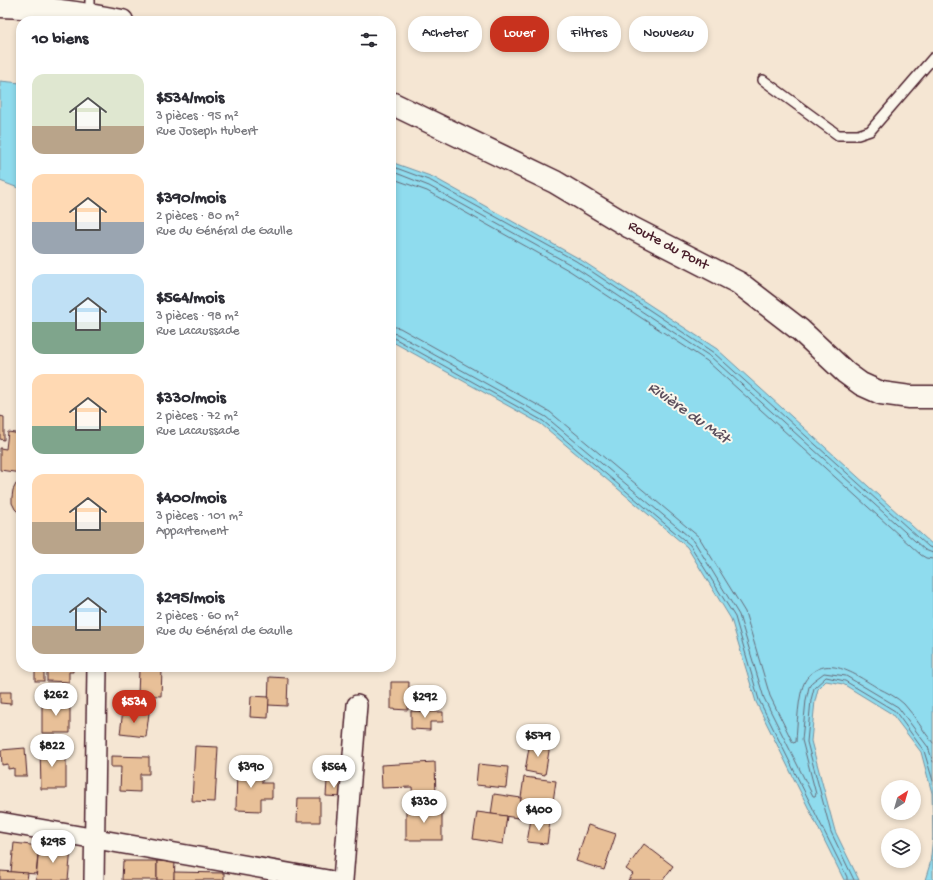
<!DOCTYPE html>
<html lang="fr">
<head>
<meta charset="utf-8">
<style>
  :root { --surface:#fff; --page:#f7f7f7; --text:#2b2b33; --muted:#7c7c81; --accent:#c8321e }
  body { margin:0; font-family:"Gochi Hand",sans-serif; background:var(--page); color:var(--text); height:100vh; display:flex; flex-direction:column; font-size:15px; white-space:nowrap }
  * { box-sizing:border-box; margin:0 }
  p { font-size:13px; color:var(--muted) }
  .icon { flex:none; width:22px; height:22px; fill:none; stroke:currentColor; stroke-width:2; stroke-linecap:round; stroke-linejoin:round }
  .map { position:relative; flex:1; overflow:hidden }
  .drawer { position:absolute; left:16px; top:16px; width:380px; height:656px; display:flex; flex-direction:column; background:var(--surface); border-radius:16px; box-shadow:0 2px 6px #0003 }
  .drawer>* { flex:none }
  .hud { position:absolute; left:408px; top:16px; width:380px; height:36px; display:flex; gap:8px }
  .needle { width:26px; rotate:37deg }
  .buttons { position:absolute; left:881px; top:780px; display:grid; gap:8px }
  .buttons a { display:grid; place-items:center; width:40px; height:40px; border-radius:50%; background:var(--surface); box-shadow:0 2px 6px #0003; font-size:20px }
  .price { position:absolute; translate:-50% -34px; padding:0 9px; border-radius:14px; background:#fff; color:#222; font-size:13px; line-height:26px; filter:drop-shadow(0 1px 2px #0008) }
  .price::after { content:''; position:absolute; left:50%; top:24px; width:12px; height:9px; margin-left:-6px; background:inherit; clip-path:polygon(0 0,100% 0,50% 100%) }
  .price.on { background:var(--accent); color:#fff }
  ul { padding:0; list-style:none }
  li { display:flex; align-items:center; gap:12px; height:100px; padding:0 16px }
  li span { display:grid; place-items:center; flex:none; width:112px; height:80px; border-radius:12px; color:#555 }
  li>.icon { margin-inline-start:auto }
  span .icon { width:48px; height:48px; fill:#fffc; stroke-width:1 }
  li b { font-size:17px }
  h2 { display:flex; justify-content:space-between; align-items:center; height:48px; padding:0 16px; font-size:17px }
  .tag { padding:0 14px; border-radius:16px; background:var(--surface); box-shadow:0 2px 6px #0003; font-size:14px; line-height:36px }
  .tag.on { background:var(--accent); color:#fff }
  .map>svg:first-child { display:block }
  .water { fill:#8fdcee; stroke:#7390a0 }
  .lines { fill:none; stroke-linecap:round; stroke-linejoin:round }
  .shore { stroke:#666b79; stroke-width:1 }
  .building { fill:#e8c098; stroke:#4a1f2b }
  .lane-casing { stroke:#4a1f2b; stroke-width:12 }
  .street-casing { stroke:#4a1f2b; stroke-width:22 }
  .secondary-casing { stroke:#4a1f2b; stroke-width:25 }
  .lane { stroke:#fbf7ec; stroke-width:9 }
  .street { stroke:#fbf7ec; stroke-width:19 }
  .secondary { stroke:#fbf7ec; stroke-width:22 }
  .labels { text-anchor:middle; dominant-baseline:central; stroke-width:4; stroke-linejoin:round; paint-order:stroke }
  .street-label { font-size:15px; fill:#4a1f2b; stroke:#fbf7ec }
  .water-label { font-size:16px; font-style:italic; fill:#5b4e5c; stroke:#fbf7ec }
</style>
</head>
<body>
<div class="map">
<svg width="933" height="880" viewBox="0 0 933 880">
  <rect width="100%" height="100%" fill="#f5e6d3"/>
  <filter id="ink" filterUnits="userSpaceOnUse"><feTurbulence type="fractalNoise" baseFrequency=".025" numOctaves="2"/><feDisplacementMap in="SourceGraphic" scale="8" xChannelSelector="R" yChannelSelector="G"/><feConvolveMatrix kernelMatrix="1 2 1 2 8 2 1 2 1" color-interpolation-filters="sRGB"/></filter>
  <g filter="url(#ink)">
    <g class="water">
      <polygon points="0,81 21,83 21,189 0,181"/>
      <polygon points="391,162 433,177 578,258 717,349 933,545 933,880 925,880 930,864 933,837 932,793 921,752 892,714 843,684 826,681 818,689 815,701 811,741 835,831 859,880 844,880 756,702 731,619 687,547 541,424 391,341"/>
    </g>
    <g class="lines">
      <g class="shore">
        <polyline points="391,166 431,181 576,261 714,353 929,547 933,548"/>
        <polyline points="391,171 429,186 573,266 711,357 925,550 933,553"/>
        <polyline points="391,178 427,191 570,271 707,361 921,555 926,558 933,559"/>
        <path d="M 391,326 L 400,328 L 550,412 L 699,537 L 745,612 L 770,696 L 793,743 L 796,742 C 797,727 798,694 805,681 C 824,651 856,675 878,688 C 886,692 897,697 904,704 C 915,716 923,731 933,743"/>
        <polyline points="391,333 397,334 546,417 694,541 739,615 764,698 813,796 815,796 816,794 802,740 806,700 809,687 812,682 824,673 846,676 898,707 928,747 933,762"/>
        <polyline points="391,338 394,338 543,421 690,545 735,617 759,700 847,877 847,880"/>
        <polyline points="854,880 831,832 807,742 811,700 814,688 826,677 845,681 895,711 924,751 933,781"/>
      </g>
    </g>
    <g class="building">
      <polygon points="0,416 4,417 4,440 0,439"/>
      <polygon points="8,432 21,434 21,473 0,470 0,448 6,449"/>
      <polygon points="21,480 21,515 15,509 12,503 12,497 13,490 16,484"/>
      <rect x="35" y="667" width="9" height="14"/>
      <polygon points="47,667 73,667 73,672 69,672 69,682 47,681"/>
      <polygon points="139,669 162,670 161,696 138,695"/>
      <polygon points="269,677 288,678 287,706 268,705"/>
      <polygon points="391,682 409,682 408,710 391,709"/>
      <polygon points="0,692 11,692 11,704 0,703"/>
      <polygon points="251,696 269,697 268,718 250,717"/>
      <polygon points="42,701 70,702 70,733 42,733"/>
      <polygon points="123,710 149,713 146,737 120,734"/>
      <polygon points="411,711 443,712 443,722 430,722 430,730 411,729"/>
      <polygon points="530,742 550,745 545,775 525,771"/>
      <polygon points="40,745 59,745 59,759 66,759 66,789 41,789"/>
      <polygon points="195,746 218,747 215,802 192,801"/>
      <polygon points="25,748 27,776 14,776 14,768 8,769 8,764 2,765 1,750"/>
      <polygon points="111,756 149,757 149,774 140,774 140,792 120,791 121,767 111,767"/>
      <polygon points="435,762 436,798 413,799 412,787 382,788 381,765"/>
      <polygon points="478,764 508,767 506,788 476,785"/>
      <polygon points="237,767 262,768 262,783 272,783 272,798 261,798 261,811 236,810"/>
      <polygon points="524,777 556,781 550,822 518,818"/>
      <polygon points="327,781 342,782 342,797 326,796"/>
      <polygon points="494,794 521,798 518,818 491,814"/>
      <polygon points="298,798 320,798 320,822 297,822"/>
      <rect x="406" y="809" width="36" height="31"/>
      <polygon points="477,812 507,816 503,844 473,839"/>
      <polygon points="531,819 550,822 547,844 527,842"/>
      <polygon points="588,825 616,834 604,870 576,861"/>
      <polygon points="14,843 39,846 36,874 11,872"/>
      <polygon points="644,844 673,866 663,880 628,880 633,874 626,869"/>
      <polygon points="39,846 71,849 68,880 36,880"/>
      <polygon points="123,861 157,861 157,880 122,880"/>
      <polygon points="157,861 175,862 174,880 157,880"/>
      <polygon points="0,871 28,873 27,880 0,880"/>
      <polygon points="174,872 224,873 224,880 174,880"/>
    </g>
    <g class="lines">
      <defs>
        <g id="lane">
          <polyline points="90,0 90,15"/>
          <polyline points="763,80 838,135 858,135 870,131 933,58"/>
        </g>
        <g id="street">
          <polyline points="0,822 328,880"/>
          <polyline points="94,880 97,667"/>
          <polyline points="343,880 357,705"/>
        </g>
        <g id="secondary">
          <path d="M 0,6 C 41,7 81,13 122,21"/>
          <polyline points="391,103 555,182 630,227 739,283 800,330 846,373 861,384 881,393 910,397 933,397"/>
        </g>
      </defs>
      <use href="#lane" class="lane-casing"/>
      <use href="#street" class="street-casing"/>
      <use href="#secondary" class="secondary-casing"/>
      <use href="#lane" class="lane"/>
      <use href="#street" class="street"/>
      <use href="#secondary" class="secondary"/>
    </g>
  </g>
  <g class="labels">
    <g class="street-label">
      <text transform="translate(668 246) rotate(28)">Route du Pont</text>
    </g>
    <g class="water-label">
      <text transform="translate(688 414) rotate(35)">Rivière du Mât</text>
    </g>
  </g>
</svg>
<div class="buttons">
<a><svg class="needle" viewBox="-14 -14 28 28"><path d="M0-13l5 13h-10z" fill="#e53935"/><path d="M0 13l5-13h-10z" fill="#7c7c81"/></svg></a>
<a><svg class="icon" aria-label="layers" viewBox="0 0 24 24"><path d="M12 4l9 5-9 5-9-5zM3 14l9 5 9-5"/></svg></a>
</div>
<b class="price" style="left:56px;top:717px">$262</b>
<b class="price" style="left:425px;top:719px">$292</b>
<b class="price on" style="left:134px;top:724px">$534</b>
<b class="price" style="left:538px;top:758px">$579</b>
<b class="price" style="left:52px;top:768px">$822</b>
<b class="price" style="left:251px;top:789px">$390</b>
<b class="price" style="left:334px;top:789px">$564</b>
<b class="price" style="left:424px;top:824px">$330</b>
<b class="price" style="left:539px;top:832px">$400</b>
<b class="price" style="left:53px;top:864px">$295</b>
<div class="hud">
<a class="tag">Acheter</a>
<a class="tag on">Louer</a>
<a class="tag">Filtres</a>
<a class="tag">Nouveau</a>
</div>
<section class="drawer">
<h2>10 biens<svg class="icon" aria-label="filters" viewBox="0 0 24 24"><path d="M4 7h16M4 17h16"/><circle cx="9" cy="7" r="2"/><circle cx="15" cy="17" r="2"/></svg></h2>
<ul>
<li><span style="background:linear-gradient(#dfe7d0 65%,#b9a48a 0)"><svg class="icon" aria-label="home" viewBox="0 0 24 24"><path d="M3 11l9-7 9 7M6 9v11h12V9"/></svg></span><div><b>$534/mois</b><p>3 pièces · 95 m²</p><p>Rue Joseph Hubert</p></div></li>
<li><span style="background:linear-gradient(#ffd9b3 60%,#9aa5b1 0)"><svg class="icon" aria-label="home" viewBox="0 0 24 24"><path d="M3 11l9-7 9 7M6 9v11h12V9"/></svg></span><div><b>$390/mois</b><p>2 pièces · 80 m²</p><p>Rue du Général de Gaulle</p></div></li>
<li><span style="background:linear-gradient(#bfe0f5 60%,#7fa58c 0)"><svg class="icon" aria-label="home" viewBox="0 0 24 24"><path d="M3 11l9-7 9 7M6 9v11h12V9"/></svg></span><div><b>$564/mois</b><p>3 pièces · 98 m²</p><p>Rue Lacaussade</p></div></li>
<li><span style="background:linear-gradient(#ffd9b3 65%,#7fa58c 0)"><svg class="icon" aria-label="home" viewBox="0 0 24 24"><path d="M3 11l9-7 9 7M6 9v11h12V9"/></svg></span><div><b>$330/mois</b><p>2 pièces · 72 m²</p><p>Rue Lacaussade</p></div></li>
<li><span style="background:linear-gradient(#ffd9b3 60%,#b9a48a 0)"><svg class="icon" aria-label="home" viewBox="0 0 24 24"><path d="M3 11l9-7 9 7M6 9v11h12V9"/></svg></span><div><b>$400/mois</b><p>3 pièces · 101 m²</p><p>Appartement</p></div></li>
<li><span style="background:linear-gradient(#bfe0f5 65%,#b9a48a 0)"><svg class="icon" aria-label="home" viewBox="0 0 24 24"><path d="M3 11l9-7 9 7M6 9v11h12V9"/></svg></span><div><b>$295/mois</b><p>2 pièces · 60 m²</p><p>Rue du Général de Gaulle</p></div></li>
</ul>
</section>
</div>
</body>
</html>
